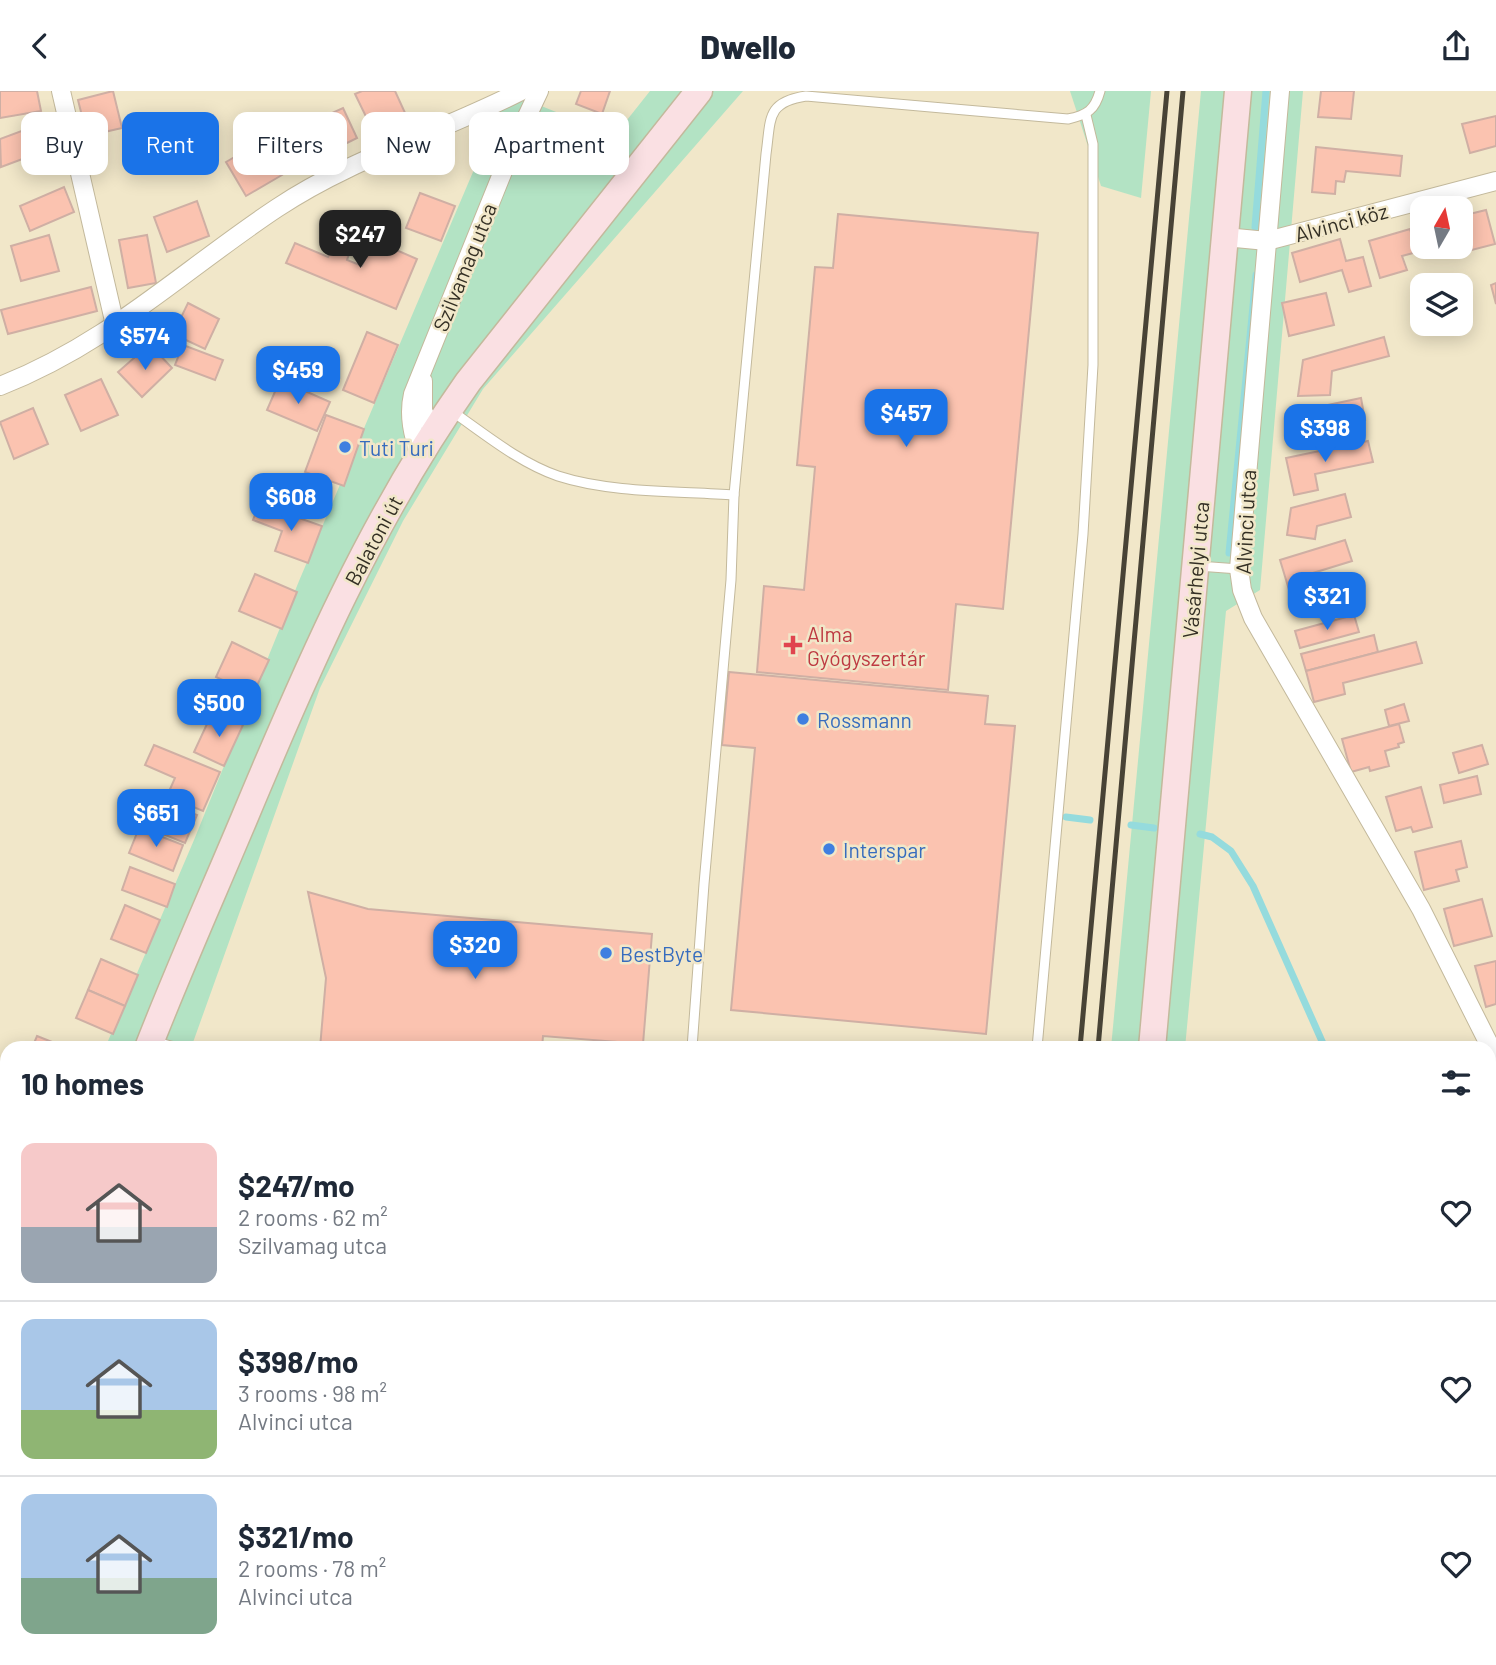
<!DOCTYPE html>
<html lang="en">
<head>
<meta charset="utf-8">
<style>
  :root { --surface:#fff; --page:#f2f2f3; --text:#1f2937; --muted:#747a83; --line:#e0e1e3; --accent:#1a73e8 }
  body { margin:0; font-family:Barlow,sans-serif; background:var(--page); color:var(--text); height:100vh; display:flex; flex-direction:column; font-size:26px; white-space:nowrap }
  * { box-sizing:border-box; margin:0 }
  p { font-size:23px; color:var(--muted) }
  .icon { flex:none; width:38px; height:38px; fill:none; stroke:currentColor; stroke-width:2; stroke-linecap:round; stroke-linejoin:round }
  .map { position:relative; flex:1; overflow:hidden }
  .drawer { position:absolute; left:0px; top:950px; width:1496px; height:625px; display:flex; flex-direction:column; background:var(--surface); border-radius:21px 21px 0 0; box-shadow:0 4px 18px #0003 }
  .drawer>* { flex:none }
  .banner { position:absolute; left:21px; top:21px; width:700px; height:63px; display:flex; gap:14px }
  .needle { width:46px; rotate:9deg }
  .fabs { position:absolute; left:1410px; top:105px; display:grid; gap:14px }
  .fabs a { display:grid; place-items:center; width:63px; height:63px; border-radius:14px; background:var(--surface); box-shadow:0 4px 18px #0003; font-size:35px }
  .price { position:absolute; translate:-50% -60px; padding:0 16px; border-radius:14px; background:var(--accent); color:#fff; font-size:23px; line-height:46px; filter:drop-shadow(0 2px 4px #0008) }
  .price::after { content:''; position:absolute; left:50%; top:42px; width:21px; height:16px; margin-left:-10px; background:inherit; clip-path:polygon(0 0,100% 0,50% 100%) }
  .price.active { background:#222; color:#fff }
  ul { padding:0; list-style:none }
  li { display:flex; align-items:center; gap:21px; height:175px; padding:0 21px }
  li+li { border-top:2px solid var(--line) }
  li span { display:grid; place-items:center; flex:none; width:196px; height:140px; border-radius:14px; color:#555 }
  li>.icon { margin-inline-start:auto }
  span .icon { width:84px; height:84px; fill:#fffc; stroke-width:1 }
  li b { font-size:30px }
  h2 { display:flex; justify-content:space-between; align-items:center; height:84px; padding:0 21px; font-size:30px }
  .pill { padding:0 24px; border-radius:14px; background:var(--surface); box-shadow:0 4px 18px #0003; font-size:24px; line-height:63px }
  .pill.active { background:var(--accent); color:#fff }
  header { display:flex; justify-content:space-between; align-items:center; height:91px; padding:0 21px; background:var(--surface); font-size:32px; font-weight:800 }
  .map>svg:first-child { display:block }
  .green { fill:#b3e3c4 }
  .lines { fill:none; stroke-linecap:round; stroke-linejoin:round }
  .stream { stroke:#95dbdd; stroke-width:7 }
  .building { fill:#fbc3b0; stroke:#cfafa4; stroke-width:2 }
  .lane-casing { stroke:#c3b99c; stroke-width:11 }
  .street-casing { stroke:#c3b99c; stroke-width:20 }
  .secondary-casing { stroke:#c3b99c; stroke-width:29 }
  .lane { stroke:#fff; stroke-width:9 }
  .street { stroke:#fff; stroke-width:18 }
  .secondary { stroke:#fae0e3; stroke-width:26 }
  .rail { stroke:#484336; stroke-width:5 }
  .shop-dot { fill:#3f7fe0; stroke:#f1e7c9; stroke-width:2.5 }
  .health-dot { fill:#e0444e; stroke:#f1e7c9; stroke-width:2.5 }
  .labels { text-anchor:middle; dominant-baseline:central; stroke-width:5; stroke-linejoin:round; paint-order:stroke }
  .street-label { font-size:21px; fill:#332f24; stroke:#f1e7c9 }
  .shop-label { font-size:21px; fill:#366cbe; stroke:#f1e7c9; text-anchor:start }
  .health-label { font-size:21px; fill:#be3a42; stroke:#f1e7c9; text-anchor:start }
</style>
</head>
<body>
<header><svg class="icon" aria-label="back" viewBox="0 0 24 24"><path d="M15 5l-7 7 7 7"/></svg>Dwello<svg class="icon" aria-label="share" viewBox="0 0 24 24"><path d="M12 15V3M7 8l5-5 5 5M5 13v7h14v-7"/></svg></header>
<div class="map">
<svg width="1496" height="1574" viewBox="0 0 1496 1574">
  <rect width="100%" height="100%" fill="#f1e7c9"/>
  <g class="green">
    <polygon points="650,0 743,0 483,298 403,430 320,597 191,957 105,957 194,749 299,490 507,1 566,25 627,29"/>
    <polygon points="1070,0 1151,0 1141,107 1101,95"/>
    <polygon points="1201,0 1303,0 1260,499 1226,520 1185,957 1111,957"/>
    <polygon points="7,1190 7,1502 0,1559 0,1207"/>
    <polygon points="913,1568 1011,1568 1010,1574 912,1574"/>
    <rect x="1053" y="1568" width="73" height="6"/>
  </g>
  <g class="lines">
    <g class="stream">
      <polyline points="1255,136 1266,0"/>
      <polyline points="1229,462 1256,184"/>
      <polyline points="1066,726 1090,729"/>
      <polyline points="1131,734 1154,737"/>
      <polyline points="1200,743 1212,746 1231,760 1253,795 1325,957"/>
      <polyline points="1489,1330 1496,1345"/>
    </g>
  </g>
  <g class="building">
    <polygon points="0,0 37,0 41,20 0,27"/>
    <polygon points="113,0 122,37 87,45 78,9"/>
    <polygon points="362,0 395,0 406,24 373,40 355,3"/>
    <polygon points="581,0 610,0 602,23 576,13"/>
    <polygon points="1321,0 1354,0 1351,28 1318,26"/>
    <polygon points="343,17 357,47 325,63 310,32"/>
    <polygon points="1496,25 1496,55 1470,62 1462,33"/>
    <polygon points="51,29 60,54 1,76 0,48"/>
    <polygon points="262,50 282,84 246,105 226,71"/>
    <polygon points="1316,56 1402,65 1400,85 1346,80 1344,91 1336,90 1335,103 1312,101"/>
    <polygon points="64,96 74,121 30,140 20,115"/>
    <polygon points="420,102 455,115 441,150 406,137"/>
    <polygon points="197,110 209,145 167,161 154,126"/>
    <polygon points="1486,119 1495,153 1460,162 1461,125"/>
    <polygon points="838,123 1038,142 1003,518 956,513 948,599 757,581 764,495 804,499 815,376 797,374 815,176 833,177"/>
    <polygon points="1410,138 1417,161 1402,165 1407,179 1380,187 1369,150"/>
    <polygon points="49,144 59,180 21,190 11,155"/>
    <polygon points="147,144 156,192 128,197 119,149"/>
    <polygon points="1340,148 1346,170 1363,166 1371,195 1349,201 1342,179 1300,191 1292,162"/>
    <polygon points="373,149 417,168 396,218 286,172 295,152 328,166 335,150 351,157 347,169 362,175"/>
    <polygon points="1496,192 1496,213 1491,194"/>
    <polygon points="91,196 97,220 8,243 1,219"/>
    <polygon points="1326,202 1334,234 1289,245 1282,212"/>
    <polygon points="188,212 219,228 205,258 173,243"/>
    <polygon points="367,241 398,254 374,312 343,299"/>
    <polygon points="1384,246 1389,265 1332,280 1330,304 1298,305 1303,269"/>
    <polygon points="183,254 223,269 215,289 175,274"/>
    <polygon points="143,259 149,265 155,259 172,277 142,306 118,281"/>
    <polygon points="101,288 118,324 81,340 65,304"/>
    <polygon points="280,289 330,311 317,340 267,319"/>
    <polygon points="1361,307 1365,329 1327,337 1324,353 1293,355 1299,320"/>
    <polygon points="33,317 48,353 14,368 0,331"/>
    <polygon points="326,324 364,338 344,395 305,381"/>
    <polygon points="1368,350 1373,371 1315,383 1318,399 1294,404 1286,367"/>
    <polygon points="1345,403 1351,426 1317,435 1315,448 1287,444 1291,417"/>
    <polygon points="259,413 322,435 308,472 275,460 282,440 253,429"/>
    <polygon points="1345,449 1352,470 1313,482 1317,494 1290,502 1280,469"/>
    <polygon points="255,483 297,501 282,538 239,520"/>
    <polygon points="1354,524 1359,541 1300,557 1295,540"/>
    <polygon points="1374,544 1378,561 1306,580 1301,563"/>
    <polygon points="232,551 269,569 253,603 216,586"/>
    <polygon points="1416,551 1422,572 1343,592 1345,603 1314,611 1306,580"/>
    <polygon points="729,581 988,605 985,633 1015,635 986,943 731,919 755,657 722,654"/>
    <polygon points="1404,613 1409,630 1389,635 1385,619"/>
    <polygon points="213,620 243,634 224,675 194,661"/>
    <polygon points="1399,633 1404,651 1398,653 1399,656 1385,660 1389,675 1370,680 1369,676 1351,681 1342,648"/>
    <polygon points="154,654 220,681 203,720 167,705 175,687 145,674"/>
    <polygon points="1482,654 1488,673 1459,682 1453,662"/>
    <polygon points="1477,685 1481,703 1444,712 1440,694"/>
    <polygon points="1421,696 1432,736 1413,741 1411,736 1396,740 1386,706"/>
    <polygon points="144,703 197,724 185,752 133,731"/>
    <polygon points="139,737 183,754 173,780 129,762"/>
    <polygon points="1461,750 1467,776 1456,779 1459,790 1424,799 1415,761"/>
    <polygon points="130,776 175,793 167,816 122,799"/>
    <polygon points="308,801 368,818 652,843 643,953 543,945 542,957 320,957 326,887"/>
    <polygon points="1482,808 1492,845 1454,855 1444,818"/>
    <polygon points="125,814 160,829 146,862 111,848"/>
    <polygon points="101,868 138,884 125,915 88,899"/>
    <polygon points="1496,870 1496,913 1486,916 1475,875"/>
    <polygon points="88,899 125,915 113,943 76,927"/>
    <polygon points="37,945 67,957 32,957"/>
    <polygon points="0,1077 7,1080 7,1132 0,1129 0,1116 6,1104 0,1101"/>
    <polygon points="7,1533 7,1568 43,1568 42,1574 2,1574"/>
    <polygon points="280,1568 320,1568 320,1574 279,1574"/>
    <polygon points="408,1568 450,1568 449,1574 408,1574"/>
    <polygon points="548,1568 591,1568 590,1574 548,1574"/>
    <polygon points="679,1568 721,1568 720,1574 678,1574"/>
    <polygon points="813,1568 853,1568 852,1574 812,1574"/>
    <polygon points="1196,1568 1292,1568 1292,1574 1195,1574"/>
    <polygon points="1300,1568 1336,1568 1335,1574 1299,1574"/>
  </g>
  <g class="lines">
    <defs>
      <g id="lane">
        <path d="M 453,321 C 486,344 520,372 558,385 C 610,402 679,400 734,404"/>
        <polyline points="1198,475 1239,478"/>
        <polyline points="153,950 178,957"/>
        <path d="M 692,957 L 704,793 L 731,489 L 734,404 L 766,63 C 771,28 766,11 806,5 L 1068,28 C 1087,24 1095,19 1100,0"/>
        <polyline points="1037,957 1083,443 1093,274 1093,53 1086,24"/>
      </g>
      <g id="street">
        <polyline points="61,0 115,234"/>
        <polyline points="1280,0 1239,478 1242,499 1253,527 1421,818 1496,967"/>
        <polyline points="1225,146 1267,150 1496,90"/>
        <polyline points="423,290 423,320 434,342"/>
        <path d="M 0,295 C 108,253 182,180 277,117 C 352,67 441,41 521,0"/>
        <path d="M 420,365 C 413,344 408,325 413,303 L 514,53 L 539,0"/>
        <polyline points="60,1574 61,1568"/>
        <polyline points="124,1574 126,1568"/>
        <polyline points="895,1574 896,1568"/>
      </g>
      <g id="secondary">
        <path d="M 148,957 C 178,880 212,804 244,728 C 307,577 373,425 468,291 L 699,0"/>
        <polyline points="1152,957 1238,0"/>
        <polyline points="0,1318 7,1302"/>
        <polyline points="1097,1574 1097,1568"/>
      </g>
    </defs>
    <use href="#lane" class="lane-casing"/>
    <use href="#street" class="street-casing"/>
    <use href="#secondary" class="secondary-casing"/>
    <use href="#lane" class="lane"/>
    <use href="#street" class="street"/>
    <use href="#secondary" class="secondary"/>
    <g class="rail">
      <polyline points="1080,957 1167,0"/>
      <polyline points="1098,957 1183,0"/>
      <polyline points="1024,1574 1025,1568"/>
      <polyline points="1042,1574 1043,1568"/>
    </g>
  </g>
  <g class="shop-dot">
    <circle cx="345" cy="356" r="7"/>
    <circle cx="803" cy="628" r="7"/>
    <circle cx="829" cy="758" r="7"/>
    <circle cx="606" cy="862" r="7"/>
  </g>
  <path class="health-dot" d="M789.5 543.5h7v7h7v7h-7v7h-7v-7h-7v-7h7z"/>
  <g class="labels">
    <g class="street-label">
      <text transform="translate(1341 131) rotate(-15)">Alvinci köz</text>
      <text transform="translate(464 176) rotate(-68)">Szilvamag utca</text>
      <text transform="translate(1245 431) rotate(-87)">Alvinci utca</text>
      <text transform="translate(373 449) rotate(-62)">Balatoni út</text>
      <text transform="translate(1195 479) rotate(-85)">Vásárhelyi utca</text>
    </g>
    <g class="shop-label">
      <text x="359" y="356">Tuti Turi</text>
      <text x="817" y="628">Rossmann</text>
      <text x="843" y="758">Interspar</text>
      <text x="620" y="862">BestByte</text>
    </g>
    <g class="health-label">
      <text x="807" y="542">Alma<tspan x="807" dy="24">Gyógyszertár</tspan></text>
    </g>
  </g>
</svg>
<div class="fabs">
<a><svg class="needle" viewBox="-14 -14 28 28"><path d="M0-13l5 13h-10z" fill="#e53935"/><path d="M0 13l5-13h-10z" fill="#747a83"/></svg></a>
<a><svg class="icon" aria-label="layers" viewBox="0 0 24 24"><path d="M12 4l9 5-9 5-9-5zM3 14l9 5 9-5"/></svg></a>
</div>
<b class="price active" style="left:360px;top:179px">$247</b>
<b class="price" style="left:145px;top:281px">$574</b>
<b class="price" style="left:298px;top:315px">$459</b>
<b class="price" style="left:906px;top:358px">$457</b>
<b class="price" style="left:1325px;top:373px">$398</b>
<b class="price" style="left:291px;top:442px">$608</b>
<b class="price" style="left:1327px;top:541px">$321</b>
<b class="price" style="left:219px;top:648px">$500</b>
<b class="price" style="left:156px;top:758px">$651</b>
<b class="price" style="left:475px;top:890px">$320</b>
<div class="banner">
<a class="pill">Buy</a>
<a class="pill active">Rent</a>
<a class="pill">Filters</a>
<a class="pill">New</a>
<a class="pill">Apartment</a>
</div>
<section class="drawer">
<h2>10 homes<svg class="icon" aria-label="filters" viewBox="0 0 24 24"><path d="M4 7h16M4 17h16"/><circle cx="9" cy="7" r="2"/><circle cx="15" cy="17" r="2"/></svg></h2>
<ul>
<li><span style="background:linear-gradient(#f6c9c9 60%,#9aa5b1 0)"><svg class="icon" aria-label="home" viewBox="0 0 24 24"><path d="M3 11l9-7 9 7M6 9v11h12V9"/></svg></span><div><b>$247/mo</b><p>2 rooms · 62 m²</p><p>Szilvamag utca</p></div><svg class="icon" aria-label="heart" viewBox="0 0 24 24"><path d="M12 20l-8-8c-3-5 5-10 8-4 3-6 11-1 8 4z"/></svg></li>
<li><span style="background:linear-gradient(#a9c7e8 65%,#8fb573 0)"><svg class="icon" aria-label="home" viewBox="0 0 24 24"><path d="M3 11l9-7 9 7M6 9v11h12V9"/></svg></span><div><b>$398/mo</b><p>3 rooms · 98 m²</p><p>Alvinci utca</p></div><svg class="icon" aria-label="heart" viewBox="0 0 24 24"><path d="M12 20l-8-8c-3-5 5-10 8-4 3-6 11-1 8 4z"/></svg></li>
<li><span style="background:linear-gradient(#a9c7e8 60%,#7fa58c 0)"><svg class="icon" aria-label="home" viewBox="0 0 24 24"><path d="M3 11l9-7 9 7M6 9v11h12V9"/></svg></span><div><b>$321/mo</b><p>2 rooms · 78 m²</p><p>Alvinci utca</p></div><svg class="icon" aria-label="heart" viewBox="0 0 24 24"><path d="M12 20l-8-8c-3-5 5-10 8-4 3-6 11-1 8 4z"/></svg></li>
</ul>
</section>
</div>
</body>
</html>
